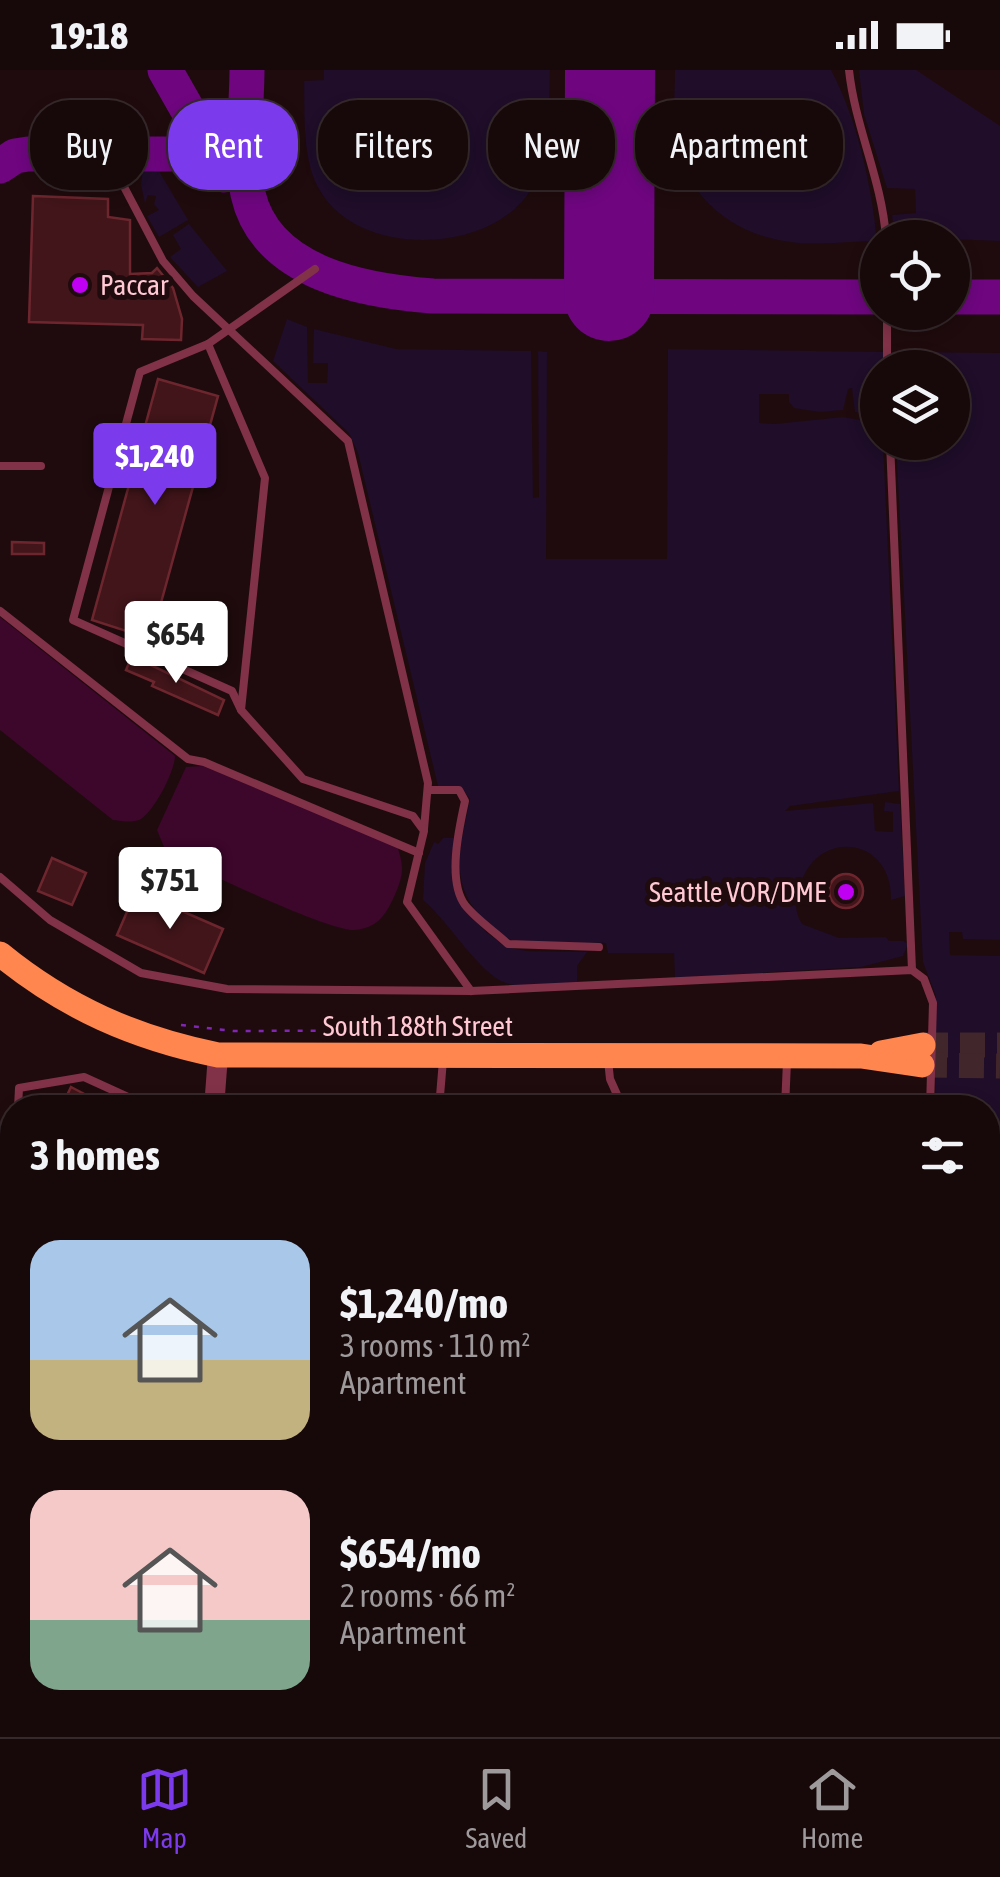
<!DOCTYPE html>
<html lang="en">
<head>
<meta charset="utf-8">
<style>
  :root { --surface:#17080a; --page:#201113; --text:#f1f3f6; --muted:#9e9a9c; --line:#36292b; --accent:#7c3aed }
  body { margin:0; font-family:"Asap Condensed",sans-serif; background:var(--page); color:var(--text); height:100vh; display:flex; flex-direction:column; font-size:38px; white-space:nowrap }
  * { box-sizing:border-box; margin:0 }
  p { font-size:32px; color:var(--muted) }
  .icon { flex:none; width:55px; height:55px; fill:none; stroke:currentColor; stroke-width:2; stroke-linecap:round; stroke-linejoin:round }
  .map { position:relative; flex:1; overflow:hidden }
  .side { position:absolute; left:0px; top:1025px; width:1000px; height:642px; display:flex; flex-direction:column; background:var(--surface); border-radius:40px 40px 0 0; box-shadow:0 5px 15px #0003,0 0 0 2px var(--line) }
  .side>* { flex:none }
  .top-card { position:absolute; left:30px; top:30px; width:940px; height:90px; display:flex; gap:20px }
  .fabs { position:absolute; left:860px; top:150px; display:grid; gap:20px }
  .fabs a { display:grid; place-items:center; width:110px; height:110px; border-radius:50%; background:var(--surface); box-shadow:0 5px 15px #0003,0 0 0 2px var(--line); font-size:50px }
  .price { position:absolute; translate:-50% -85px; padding:0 22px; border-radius:10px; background:#fff; color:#222; font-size:32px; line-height:65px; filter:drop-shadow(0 2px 5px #0008) }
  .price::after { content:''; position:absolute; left:50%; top:60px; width:30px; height:22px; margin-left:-15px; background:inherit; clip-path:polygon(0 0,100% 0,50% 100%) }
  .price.current { background:var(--accent); color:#fff }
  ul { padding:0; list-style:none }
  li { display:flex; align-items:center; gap:30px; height:250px; padding:0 30px }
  li span { display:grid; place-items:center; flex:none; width:280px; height:200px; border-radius:30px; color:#555 }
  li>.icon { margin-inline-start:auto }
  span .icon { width:120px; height:120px; fill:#fffc; stroke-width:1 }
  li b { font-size:42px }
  h2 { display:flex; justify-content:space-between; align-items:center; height:120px; padding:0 30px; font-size:42px }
  .pill { padding:0 35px; border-radius:40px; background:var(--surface); box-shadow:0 5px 15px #0003,0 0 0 2px var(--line); font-size:35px; line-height:90px }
  .pill.current { background:var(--accent); color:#fff }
  .status { display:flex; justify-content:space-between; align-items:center; height:70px; padding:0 50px; background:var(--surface); direction:ltr }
  .status svg { height:28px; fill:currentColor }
  .menu { display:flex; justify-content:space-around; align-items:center; height:140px; border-top:2px solid var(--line); background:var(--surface); font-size:28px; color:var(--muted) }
  .menu a { display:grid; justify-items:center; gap:5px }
  .menu .current { color:var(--accent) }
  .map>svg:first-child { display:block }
  .green { fill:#1f0d29 }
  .water { fill:#3d062b }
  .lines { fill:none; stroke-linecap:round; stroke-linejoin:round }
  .taxiway { stroke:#6f0680; stroke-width:35 }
  .runway { stroke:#6f0680; stroke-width:90 }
  .building { fill:#41151a; stroke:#6e262e; stroke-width:2.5 }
  .primary-tunnel { stroke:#41272b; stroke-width:25; stroke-dasharray:25 12; stroke-linecap:butt }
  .path { stroke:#8025b6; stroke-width:2.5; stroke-dasharray:5 8; stroke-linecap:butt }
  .service { stroke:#813248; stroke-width:8 }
  .tertiary { stroke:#813248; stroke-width:20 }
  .primary { stroke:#ff864f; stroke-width:25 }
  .poi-dot { fill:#bf00f3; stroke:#1f0b0d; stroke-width:4 }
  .labels { text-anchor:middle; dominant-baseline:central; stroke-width:10; stroke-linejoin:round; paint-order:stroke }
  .poi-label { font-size:28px; fill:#ffc8d3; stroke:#1f0b0d; text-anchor:start }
  .street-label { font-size:28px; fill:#ffc8d3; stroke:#1f0b0d }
</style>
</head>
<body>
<div class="status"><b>19:18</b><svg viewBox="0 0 49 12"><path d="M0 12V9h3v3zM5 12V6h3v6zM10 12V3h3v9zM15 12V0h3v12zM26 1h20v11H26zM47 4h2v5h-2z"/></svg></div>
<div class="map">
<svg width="1000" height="1667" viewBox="0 0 1000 1667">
  <rect width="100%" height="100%" fill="#1f0b0d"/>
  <g class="green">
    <path d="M 324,0 L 550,0 C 549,36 550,89 530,121 C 489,186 354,188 318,117 C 302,87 305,44 304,11 L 324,10 Z"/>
    <path d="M 675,0 L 831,0 C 857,48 872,117 877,171 C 849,171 818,176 790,172 C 731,165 681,123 675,63 C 673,42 675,21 675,0 Z"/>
    <polygon points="859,0 916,0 1000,56 1000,171 895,167 892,145 916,143 915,119 887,118 864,44"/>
    <polygon points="143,96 156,96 188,150 159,167 147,146 159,140 154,134 156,126 148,125 145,133 141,115"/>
    <polygon points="189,154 227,201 198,217 170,187 181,179 173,165"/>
    <path d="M 287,249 L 307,257 L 308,313 L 327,313 L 328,293 L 313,293 L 314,259 L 396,279 L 531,281 L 533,428 L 539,427 L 538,281 L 547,282 L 546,489 L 667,489 L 668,279 L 884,282 L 883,297 L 878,298 L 877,345 L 855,342 L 852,318 L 848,319 L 843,340 L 820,342 L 794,338 L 789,332 L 789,324 L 759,324 L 759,353 L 775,354 L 843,347 L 877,353 L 878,372 L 883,373 L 899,721 L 790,736 L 785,741 L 873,733 L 875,761 L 893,762 L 893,742 L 884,741 L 885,732 L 900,734 L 905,826 L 891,830 C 893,767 817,757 800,816 C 795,830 794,841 802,854 L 839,868 L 886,867 L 889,871 L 903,871 L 908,874 L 903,886 L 861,897 L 675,908 L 674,883 L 608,883 L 606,873 C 583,872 532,877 512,870 C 503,867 495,858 487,852 C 446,816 461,775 470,729 L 461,717 L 438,716 L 358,383 L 349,363 L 273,291 Z"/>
    <polygon points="897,282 1000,283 1000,870 963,869 962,862 949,862 950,885 1000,886 1000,1667 882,1667 882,1655 988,1655 988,1038 935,1037 936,926 923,892 896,373 952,372 952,298 896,297"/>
    <path d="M 443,768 L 453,768 L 453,815 L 460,835 L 485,861 L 506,877 L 527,881 L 587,882 L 577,896 L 577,914 C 555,914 526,920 506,913 C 480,905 446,848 423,830 L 425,793 L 434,772 L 438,774 Z"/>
    <polygon points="663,1655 796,1655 796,1667 662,1667"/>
  </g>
  <g class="water">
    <path d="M 0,547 L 175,686 C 175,701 153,744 139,750 C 130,753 122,751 113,750 L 0,660 Z"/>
    <path d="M 203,696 L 397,776 C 405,797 403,807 394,827 C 385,846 377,858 355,860 C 330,862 206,802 175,788 L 166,782 L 157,760 L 186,697 Z"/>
    <rect x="298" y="1655" width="296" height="12"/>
  </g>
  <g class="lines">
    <g class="taxiway">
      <polyline points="165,0 223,102"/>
      <path d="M 247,0 C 247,37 240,89 248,124 C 266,204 365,221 433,226 L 878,227"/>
      <polyline points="0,96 15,86 28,84 194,84 216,94 224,105"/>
      <polyline points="952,227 1000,227"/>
    </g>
    <polyline class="runway" points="609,226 610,0"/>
  </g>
  <g class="building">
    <polygon points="33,126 108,129 108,147 130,150 130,204 152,203 157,198 173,218 182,249 181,270 142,269 143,255 29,252"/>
    <polygon points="158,309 218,326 151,569 92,550"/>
    <polygon points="12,472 44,473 44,484 12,484"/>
    <polygon points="132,586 224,630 218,645 152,616 154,612 126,600"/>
    <polygon points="52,788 86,803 72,835 38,821"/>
    <circle cx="846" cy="821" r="17"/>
    <polygon points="136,821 223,859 204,903 117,865"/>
    <polygon points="71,1017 111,1038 61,1038"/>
    <polygon points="0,1257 12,1257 12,1345 0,1344"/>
    <polygon points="0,1397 12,1398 12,1448 0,1448"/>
    <polygon points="77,1655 116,1655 112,1666 77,1663"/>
  </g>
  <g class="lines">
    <g class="primary-tunnel">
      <polyline points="923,975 1000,975"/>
      <polyline points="922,995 1000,996"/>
    </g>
    <polyline class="path" points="181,955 233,961 514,960"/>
    <g class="service">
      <path d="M 849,0 C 855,57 882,110 886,168"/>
      <polyline points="112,94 163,191 193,226 348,371 428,713 424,759"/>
      <polyline points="315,199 208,274 265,408 241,640 303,709 413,746 424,761 407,832 471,921"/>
      <polyline points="887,242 887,298"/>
      <polyline points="208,274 140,302 73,550 232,621 241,640"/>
      <polyline points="890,372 912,900"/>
      <polyline points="0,396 41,396"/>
      <polyline points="0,541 188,689 204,692 419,783"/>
      <path d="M 428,720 L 459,720 L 465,731 C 459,758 447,811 465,835 C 476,849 494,861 508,874 L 599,877"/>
      <polyline points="0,807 50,850 141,903 227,919 471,921 912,900 924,909 933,933 930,1038"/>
      <polyline points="608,990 610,1009 623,1038"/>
      <polyline points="18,1038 19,1018 84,1007 152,1038"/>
      <polyline points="439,1038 443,990"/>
      <polyline points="785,1038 787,991"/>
      <polyline points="12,1116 0,1189 12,1190"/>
      <polyline points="0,1379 12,1379"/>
      <polyline points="0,1466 12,1466"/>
      <polyline points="292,1655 292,1667"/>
      <polyline points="810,1655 811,1667"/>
      <polyline points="15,1667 16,1655"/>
      <polyline points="119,1667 124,1655"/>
      <polyline points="263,1667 265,1655"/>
      <polyline points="608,1667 608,1655"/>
      <polyline points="875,1667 875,1655"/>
    </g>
    <g class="tertiary">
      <polyline points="214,1038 218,985"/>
      <polyline points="167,1667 168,1655"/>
    </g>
    <g class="primary">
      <path d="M 0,884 C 66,938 135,968 218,985 L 861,986 L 922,995"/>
      <polyline points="881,983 923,975"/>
    </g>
  </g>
  <g class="poi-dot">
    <circle cx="80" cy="215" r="10"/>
    <circle cx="846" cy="822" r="10"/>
  </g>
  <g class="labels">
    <g class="poi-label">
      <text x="100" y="215">Paccar</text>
      <text x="826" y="822" text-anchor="end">Seattle VOR/DME</text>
    </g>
    <g class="street-label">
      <text x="418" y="956">South 188th Street</text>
    </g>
  </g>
</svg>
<div class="fabs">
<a><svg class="icon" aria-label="locate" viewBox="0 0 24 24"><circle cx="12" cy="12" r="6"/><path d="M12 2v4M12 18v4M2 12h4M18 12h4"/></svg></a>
<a><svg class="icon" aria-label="layers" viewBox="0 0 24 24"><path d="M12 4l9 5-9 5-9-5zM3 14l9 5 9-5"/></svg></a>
</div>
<b class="price current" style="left:155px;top:438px">$1,240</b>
<b class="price" style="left:176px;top:616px">$654</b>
<b class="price" style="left:170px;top:862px">$751</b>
<div class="top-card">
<a class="pill">Buy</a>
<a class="pill current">Rent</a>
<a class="pill">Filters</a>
<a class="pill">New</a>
<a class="pill">Apartment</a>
</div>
<section class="side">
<h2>3 homes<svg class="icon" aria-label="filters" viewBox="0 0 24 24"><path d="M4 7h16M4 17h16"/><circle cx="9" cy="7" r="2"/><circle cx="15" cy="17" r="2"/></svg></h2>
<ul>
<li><span style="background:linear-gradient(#a9c7e8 60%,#c2b280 0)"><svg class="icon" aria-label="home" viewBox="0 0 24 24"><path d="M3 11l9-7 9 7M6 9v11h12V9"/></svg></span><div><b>$1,240/mo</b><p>3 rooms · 110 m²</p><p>Apartment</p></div></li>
<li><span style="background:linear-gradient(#f6c9c9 65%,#7fa58c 0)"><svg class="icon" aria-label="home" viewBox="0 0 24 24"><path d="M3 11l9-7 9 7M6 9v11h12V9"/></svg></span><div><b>$654/mo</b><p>2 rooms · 66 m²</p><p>Apartment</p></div></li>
</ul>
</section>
</div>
<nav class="menu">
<a class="current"><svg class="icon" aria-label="map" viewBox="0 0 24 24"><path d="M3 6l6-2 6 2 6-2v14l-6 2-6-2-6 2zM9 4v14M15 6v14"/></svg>Map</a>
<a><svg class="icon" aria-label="saved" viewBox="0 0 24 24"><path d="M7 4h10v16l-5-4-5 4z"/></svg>Saved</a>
<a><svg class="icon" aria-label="home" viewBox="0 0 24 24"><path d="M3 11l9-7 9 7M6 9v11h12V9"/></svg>Home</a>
</nav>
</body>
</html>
